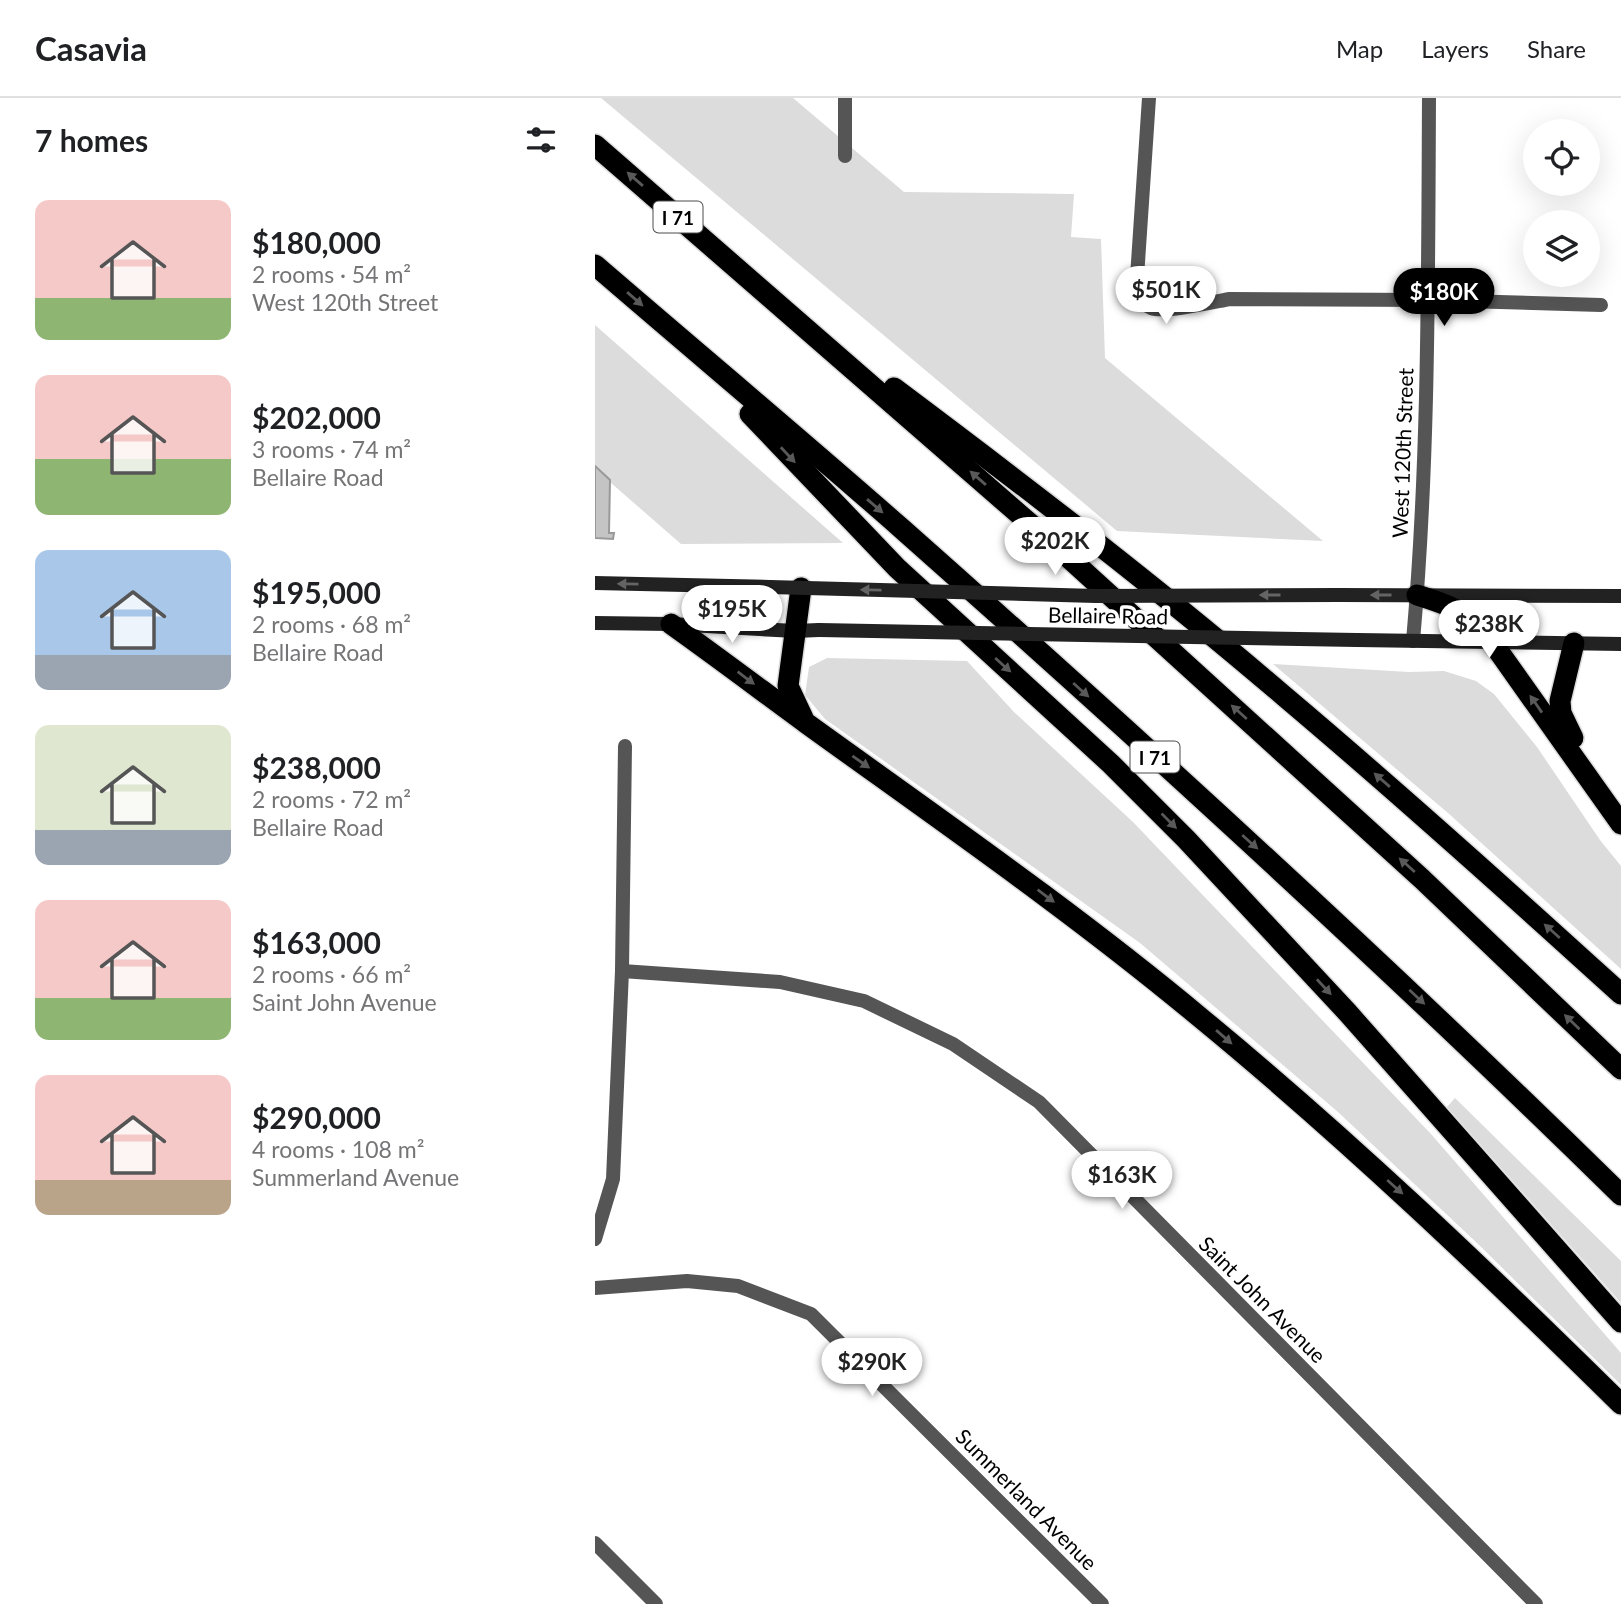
<!DOCTYPE html>
<html lang="en">
<head>
<meta charset="utf-8">
<style>
  :root { --surface:#fff; --page:#f2f2f2; --text:#202124; --muted:#757577; --line:#e0e0e0; --accent:#000 }
  body { margin:0; font-family:Lato,sans-serif; background:var(--page); color:var(--text); height:100vh; display:flex; flex-direction:column; font-size:26px; white-space:nowrap }
  * { box-sizing:border-box; margin:0 }
  p { font-size:23px; color:var(--muted) }
  .icon { flex:none; width:38px; height:38px; fill:none; stroke:currentColor; stroke-width:2; stroke-linecap:round; stroke-linejoin:round }
  .map { position:relative; flex:1; overflow:hidden }
  .panel { display:flex; flex-direction:column; background:var(--surface); width:595px }
  .panel>* { flex:none }
  .buttons { position:absolute; left:928px; top:21px; display:grid; gap:14px }
  .buttons a { display:grid; place-items:center; width:77px; height:77px; border-radius:50%; background:var(--surface); box-shadow:0 7px 28px #0002; font-size:35px }
  .price { position:absolute; translate:-50% -60px; padding:0 16px; border-radius:24px; background:#fff; color:#222; font-size:23px; line-height:46px; filter:drop-shadow(0 2px 4px #0008) }
  .price::after { content:''; position:absolute; left:50%; top:42px; width:21px; height:16px; margin-left:-10px; background:inherit; clip-path:polygon(0 0,100% 0,50% 100%) }
  .price.selected { background:var(--accent); color:#fff }
  ul { padding:0; list-style:none }
  li { display:flex; align-items:center; gap:21px; height:175px; padding:0 35px }
  li span { display:grid; place-items:center; flex:none; width:196px; height:140px; border-radius:14px; color:#555 }
  li>.icon { margin-inline-start:auto }
  span .icon { width:84px; height:84px; fill:#fffc; stroke-width:1 }
  li b { font-size:30px }
  h2 { display:flex; justify-content:space-between; align-items:center; height:84px; padding:0 35px; font-size:30px }
  header { display:flex; align-items:center; gap:42px; box-sizing:border-box; height:98px; padding:0 35px; background:var(--surface); border-bottom:2px solid var(--line) }
  header strong { font-size:33px }
  nav { display:flex; gap:38px; margin-inline-start:auto; font-size:24px }
  main { display:flex; flex:1; min-height:0 }
  .map>svg:first-child { display:block }
  .green { fill:#dcdcdc }
  .building { fill:#c4c4c4; stroke:#999; stroke-width:2 }
  .lines { fill:none; stroke-linecap:round; stroke-linejoin:round }
  .highway-casing { stroke:#dbdbdb; stroke-width:24 }
  .lane { stroke:#555; stroke-width:14 }
  .street { stroke:#555; stroke-width:14 }
  .secondary { stroke:#222; stroke-width:14 }
  .highway { stroke:#000; stroke-width:21 }
  .secondary-bridge { stroke:#222; stroke-width:14 }
  .oneway { fill:#595959 }
  .oneway2 { fill:#646464 }
  .labels { text-anchor:middle; dominant-baseline:central; stroke-width:7; stroke-linejoin:round; paint-order:stroke }
  .shield { fill:#fff; stroke:#4c4c4c; stroke-width:2 }
  .shield-label { font-size:19px; font-weight:bold; fill:#000 }
  .street-label { font-size:21px; fill:#000; stroke:#fff }
</style>
</head>
<body>
<header>
<strong>Casavia</strong>
<nav><a>Map</a><a>Layers</a><a>Share</a></nav>
</header>
<main>
<section class="panel">
<h2>7 homes<svg class="icon" aria-label="filters" viewBox="0 0 24 24"><path d="M4 7h16M4 17h16"/><circle cx="9" cy="7" r="2"/><circle cx="15" cy="17" r="2"/></svg></h2>
<ul>
<li><span style="background:linear-gradient(#f6c9c9 70%,#8fb573 0)"><svg class="icon" aria-label="home" viewBox="0 0 24 24"><path d="M3 11l9-7 9 7M6 9v11h12V9"/></svg></span><div><b>$180,000</b><p>2 rooms · 54 m²</p><p>West 120th Street</p></div></li>
<li><span style="background:linear-gradient(#f6c9c9 60%,#8fb573 0)"><svg class="icon" aria-label="home" viewBox="0 0 24 24"><path d="M3 11l9-7 9 7M6 9v11h12V9"/></svg></span><div><b>$202,000</b><p>3 rooms · 74 m²</p><p>Bellaire Road</p></div></li>
<li><span style="background:linear-gradient(#a9c7e8 75%,#9aa5b1 0)"><svg class="icon" aria-label="home" viewBox="0 0 24 24"><path d="M3 11l9-7 9 7M6 9v11h12V9"/></svg></span><div><b>$195,000</b><p>2 rooms · 68 m²</p><p>Bellaire Road</p></div></li>
<li><span style="background:linear-gradient(#dfe7d0 75%,#9aa5b1 0)"><svg class="icon" aria-label="home" viewBox="0 0 24 24"><path d="M3 11l9-7 9 7M6 9v11h12V9"/></svg></span><div><b>$238,000</b><p>2 rooms · 72 m²</p><p>Bellaire Road</p></div></li>
<li><span style="background:linear-gradient(#f6c9c9 70%,#8fb573 0)"><svg class="icon" aria-label="home" viewBox="0 0 24 24"><path d="M3 11l9-7 9 7M6 9v11h12V9"/></svg></span><div><b>$163,000</b><p>2 rooms · 66 m²</p><p>Saint John Avenue</p></div></li>
<li><span style="background:linear-gradient(#f6c9c9 75%,#b9a48a 0)"><svg class="icon" aria-label="home" viewBox="0 0 24 24"><path d="M3 11l9-7 9 7M6 9v11h12V9"/></svg></span><div><b>$290,000</b><p>4 rooms · 108 m²</p><p>Summerland Avenue</p></div></li>
</ul>
</section>
<div class="map">
<svg width="1026" height="1506" viewBox="0 0 1026 1506">
  <rect width="100%" height="100%" fill="#fff"/>
  <g class="green">
    <polygon points="6,0 198,0 309,94 479,96 476,139 506,141 510,260 728,443 522,433"/>
    <polygon points="0,227 248,445 86,446 0,371"/>
    <polygon points="232,560 372,563 419,614 538,724 836,1036 1026,1255 1026,1287 882,1145 743,1014 545,845 230,621 210,597 214,569"/>
    <polygon points="678,566 814,574 849,573 881,583 899,596 942,649 1005,742 1026,768 1026,871 853,715"/>
    <polygon points="860,1000 1026,1163 1026,1205 852,1009"/>
  </g>
  <polygon class="building" points="0,368 15,382 14,435 19,435 18,441 0,440"/>
  <g class="lines">
    <defs>
      <g id="highway">
        <polyline points="0,47 463,450 827,781 1026,971"/>
        <path d="M 0,167 C 102,255 205,341 306,430 C 551,647 793,868 1026,1097"/>
        <path d="M 299,290 C 431,389 563,490 689,598 C 804,695 915,795 1026,896"/>
        <polyline points="155,316 302,470 516,666 591,741 753,915 1026,1224"/>
        <polyline points="206,490 193,588 208,620"/>
        <path d="M 822,497 C 861,509 870,513 897,544 L 1026,726"/>
        <path d="M 76,526 C 121,558 166,592 211,625 C 344,721 480,815 607,921 C 754,1042 891,1173 1026,1306"/>
        <polyline points="978,640 966,615 965,603 979,545"/>
      </g>
    </defs>
    <use href="#highway" class="highway-casing"/>
    <polyline class="lane" points="833,202 1006,207"/>
    <g class="street">
      <path d="M 554,0 L 541,194 C 544,202 548,207 556,210 C 571,215 618,204 635,201 L 833,202"/>
      <polyline points="250,58 250,0"/>
      <path d="M 818,543 C 834,363 833,181 834,0"/>
      <polyline points="27,873 185,884 269,903 358,946 444,1004 941,1506"/>
      <polyline points="0,1141 18,1081 27,873 30,648"/>
      <polyline points="0,1190 92,1183 143,1188 216,1216 507,1506"/>
      <polyline points="0,1445 61,1506"/>
    </g>
    <g class="secondary">
      <polyline points="0,485 175,489"/>
      <polyline points="743,497 1026,498"/>
      <polyline points="0,525 76,526 200,533 224,532"/>
      <polyline points="762,542 1026,546"/>
    </g>
    <use href="#highway" class="highway"/>
    <g class="secondary-bridge">
      <polyline points="175,489 501,498 743,497"/>
      <polyline points="224,532 762,542"/>
    </g>
  </g>
  <defs><path id="oneway-solid" d="M-6-.8H1V-3.2L6.5 0L1 3.2V.8H-6Z" transform="scale(1.75)"/></defs>
  <g class="oneway">
    <use href="#oneway-solid" transform="translate(40 81) rotate(-139)"/>
    <use href="#oneway-solid" transform="translate(40 201) rotate(41)"/>
    <use href="#oneway-solid" transform="translate(193 357) rotate(47)"/>
    <use href="#oneway-solid" transform="translate(383 380) rotate(-139)"/>
    <use href="#oneway-solid" transform="translate(280 408) rotate(41)"/>
    <use href="#oneway-solid" transform="translate(408 567) rotate(42)"/>
    <use href="#oneway-solid" transform="translate(151 580) rotate(37)"/>
    <use href="#oneway-solid" transform="translate(486 592) rotate(42)"/>
    <use href="#oneway-solid" transform="translate(941 606) rotate(-125)"/>
    <use href="#oneway-solid" transform="translate(644 614) rotate(-138)"/>
    <use href="#oneway-solid" transform="translate(266 664) rotate(35)"/>
    <use href="#oneway-solid" transform="translate(787 682) rotate(-139)"/>
    <use href="#oneway-solid" transform="translate(574 723) rotate(45)"/>
    <use href="#oneway-solid" transform="translate(655 744) rotate(42)"/>
    <use href="#oneway-solid" transform="translate(812 767) rotate(-138)"/>
    <use href="#oneway-solid" transform="translate(451 798) rotate(37)"/>
    <use href="#oneway-solid" transform="translate(957 833) rotate(-138)"/>
    <use href="#oneway-solid" transform="translate(729 889) rotate(47)"/>
    <use href="#oneway-solid" transform="translate(822 899) rotate(43)"/>
    <use href="#oneway-solid" transform="translate(977 924) rotate(-136)"/>
    <use href="#oneway-solid" transform="translate(629 939) rotate(41)"/>
    <use href="#oneway-solid" transform="translate(800 1089) rotate(42)"/>
  </g>
  <g class="oneway2">
    <use href="#oneway-solid" transform="translate(33 486) rotate(-179)"/>
    <use href="#oneway-solid" transform="translate(276 492) rotate(-179)"/>
    <use href="#oneway-solid" transform="translate(675 497) rotate(180)"/>
    <use href="#oneway-solid" transform="translate(786 497) rotate(-180)"/>
  </g>
  <g class="labels">
    <g class="shield">
      <rect x="58.5" y="103.5" width="49" height="31" rx="5"/>
      <rect x="535.5" y="643.5" width="49" height="31" rx="5"/>
    </g>
    <g class="shield-label">
      <text x="83" y="119">I 71</text>
      <text x="560" y="659">I 71</text>
    </g>
    <g class="street-label">
      <text transform="translate(807 355) rotate(-88)">West 120th Street</text>
      <text transform="translate(513 517) rotate(1)">Bellaire Road</text>
      <text transform="translate(668 1201) rotate(45)">Saint John Avenue</text>
      <text transform="translate(432 1401) rotate(45)">Summerland Avenue</text>
    </g>
  </g>
</svg>
<div class="buttons">
<a><svg class="icon" aria-label="locate" viewBox="0 0 24 24"><circle cx="12" cy="12" r="6"/><path d="M12 2v4M12 18v4M2 12h4M18 12h4"/></svg></a>
<a><svg class="icon" aria-label="layers" viewBox="0 0 24 24"><path d="M12 4l9 5-9 5-9-5zM3 14l9 5 9-5"/></svg></a>
</div>
<b class="price" style="left:571px;top:228px">$501K</b>
<b class="price selected" style="left:849px;top:230px">$180K</b>
<b class="price" style="left:460px;top:479px">$202K</b>
<b class="price" style="left:137px;top:547px">$195K</b>
<b class="price" style="left:894px;top:562px">$238K</b>
<b class="price" style="left:527px;top:1113px">$163K</b>
<b class="price" style="left:277px;top:1300px">$290K</b>
</div>
</main>
</body>
</html>
